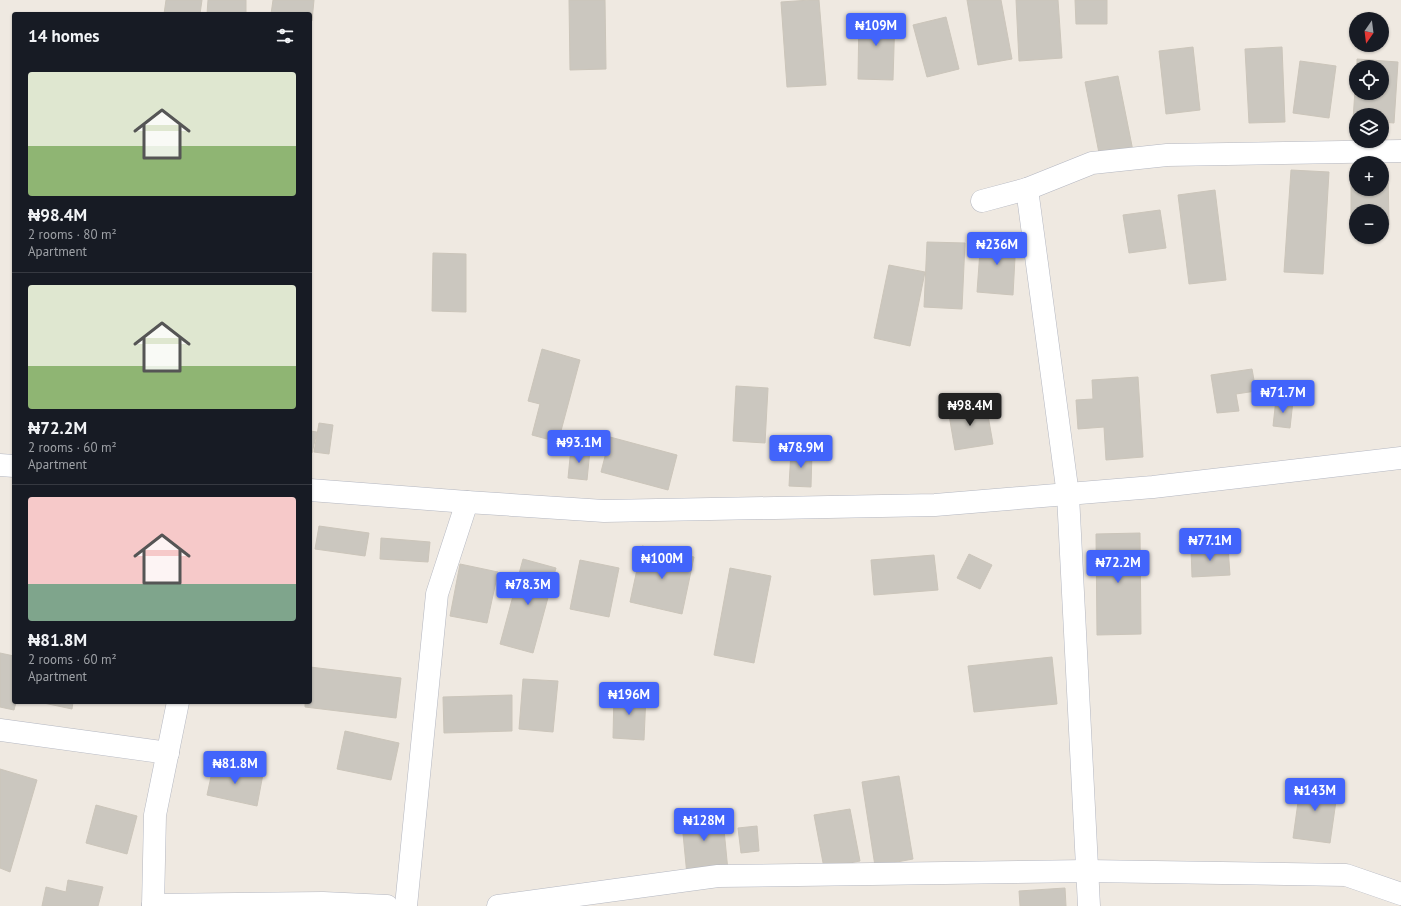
<!DOCTYPE html>
<html lang="en">
<head>
<meta charset="utf-8">
<style>
  :root { --surface:#171b24; --page:#242831; --text:#f1f3f6; --muted:#9ea1a6; --line:#363941; --accent:#4264fb }
  body { margin:0; font-family:"PT Sans",sans-serif; background:var(--page); color:var(--text); height:100vh; display:flex; flex-direction:column; font-size:15px; white-space:nowrap }
  * { box-sizing:border-box; margin:0 }
  p { font-size:13px; color:var(--muted) }
  .icon { flex:none; width:22px; height:22px; fill:none; stroke:currentColor; stroke-width:2; stroke-linecap:round; stroke-linejoin:round }
  .map { position:relative; flex:1; overflow:hidden }
  .sheet { position:absolute; left:12px; top:12px; width:300px; height:692px; display:flex; flex-direction:column; background:var(--surface); border-radius:4px; box-shadow:0 1px 3px #0004 }
  .sheet>* { flex:none }
  .needle { width:26px; rotate:194deg }
  .controls { position:absolute; left:1349px; top:12px; display:grid; gap:8px }
  .controls a { display:grid; place-items:center; width:40px; height:40px; border-radius:50%; background:var(--surface); box-shadow:0 1px 3px #0004; font-size:20px }
  .price { position:absolute; translate:-50% -34px; padding:0 9px; border-radius:4px; background:var(--accent); color:#fff; font-size:13px; line-height:26px; filter:drop-shadow(0 1px 2px #0008) }
  .price::after { content:''; position:absolute; left:50%; top:24px; width:12px; height:9px; margin-left:-6px; background:inherit; clip-path:polygon(0 0,100% 0,50% 100%) }
  .price.on { background:#222; color:#fff }
  ul { padding:0; list-style:none }
  li { display:grid; align-content:center; gap:8px; height:212px; padding:0 16px }
  li+li { border-top:1px solid var(--line) }
  li span { display:grid; place-items:center; height:124px; border-radius:4px; color:#555 }
  li>.icon { margin-inline-start:auto }
  span .icon { width:72px; height:72px; fill:#fffc; stroke-width:1 }
  li b { font-size:17px }
  h2 { display:flex; justify-content:space-between; align-items:center; height:48px; padding:0 16px; font-size:17px }
  .map>svg:first-child { display:block }
  .building { fill:#cbc7bf; stroke:#cbc5ba }
  .lines { fill:none; stroke-linecap:round; stroke-linejoin:round }
  .minor-casing { stroke:#b4b7c1; stroke-width:23 }
  .minor { stroke:#fff; stroke-width:22 }
</style>
</head>
<body>
<div class="map">
<svg width="1401" height="906" viewBox="0 0 1401 906">
  <rect width="100%" height="100%" fill="#efe9e1"/>
  <g class="building">
    <polygon points="166,0 202,0 200,14 164,14"/>
    <polygon points="208,0 246,0 246,14 207,14"/>
    <polygon points="273,0 314,0 312,21 310,20 310,14 271,14"/>
    <polygon points="569,0 605,0 606,69 570,70"/>
    <polygon points="810,0 819,0 826,85 787,87 781,2"/>
    <polygon points="967,0 1001,0 1012,59 978,65"/>
    <polygon points="1016,0 1058,0 1062,58 1019,61"/>
    <polygon points="1075,0 1107,0 1107,24 1076,24"/>
    <polygon points="859,14 895,15 893,80 858,79"/>
    <polygon points="946,17 959,69 927,77 913,25"/>
    <polygon points="1193,47 1200,110 1166,114 1159,51"/>
    <polygon points="1282,47 1285,122 1249,123 1245,49"/>
    <polygon points="1357,59 1398,62 1394,123 1382,122 1382,115 1356,115 1356,121 1353,120 1356,75 1356,93 1382,93 1382,67 1357,67"/>
    <polygon points="1300,61 1336,66 1329,118 1293,113"/>
    <polygon points="1118,76 1133,151 1100,158 1085,82"/>
    <polygon points="1291,170 1329,172 1323,274 1284,272"/>
    <polygon points="1351,172 1356,172 1356,189 1382,189 1382,172 1388,172 1389,225 1382,225 1382,211 1356,211 1356,225 1351,225"/>
    <polygon points="1215,190 1226,280 1189,284 1178,195"/>
    <polygon points="1160,210 1166,248 1129,253 1123,215"/>
    <polygon points="981,237 1016,239 1013,295 977,292"/>
    <polygon points="927,242 965,243 962,309 924,307"/>
    <polygon points="433,253 466,254 466,312 432,311"/>
    <polygon points="889,265 925,272 910,346 874,338"/>
    <polygon points="542,349 580,360 558,442 532,435 540,404 528,401"/>
    <polygon points="1252,369 1256,391 1236,394 1239,411 1217,413 1211,375"/>
    <polygon points="1138,377 1143,457 1106,460 1104,427 1078,429 1076,400 1093,399 1092,380"/>
    <polygon points="736,386 768,388 765,443 733,441"/>
    <polygon points="1276,399 1293,401 1290,428 1273,426"/>
    <polygon points="986,404 993,444 955,450 948,409"/>
    <polygon points="319,423 333,425 329,454 314,452"/>
    <polygon points="310,431 317,432 312,453 310,453"/>
    <polygon points="610,437 677,455 668,490 601,472"/>
    <polygon points="571,448 590,450 587,480 568,478"/>
    <polygon points="791,451 812,452 811,487 789,486"/>
    <polygon points="319,526 369,533 365,556 315,549"/>
    <polygon points="1140,533 1141,634 1097,635 1096,534"/>
    <polygon points="381,538 430,542 428,562 380,559"/>
    <polygon points="642,546 694,557 682,614 630,602"/>
    <polygon points="1228,547 1230,575 1192,577 1191,548"/>
    <polygon points="969,554 992,565 980,589 957,578"/>
    <polygon points="934,555 938,590 874,595 871,560"/>
    <polygon points="523,559 556,568 533,653 500,644"/>
    <polygon points="580,560 619,568 609,617 570,609"/>
    <polygon points="460,564 498,572 487,623 450,616"/>
    <polygon points="730,568 771,576 754,663 714,655"/>
    <polygon points="0,653 14,656 14,702 16,702 14,710 0,707"/>
    <polygon points="1052,657 1057,704 974,712 968,666"/>
    <polygon points="310,667 401,678 396,718 305,707 305,702 310,702"/>
    <polygon points="523,679 558,681 553,732 519,729"/>
    <polygon points="614,693 646,694 644,740 613,738"/>
    <polygon points="512,695 512,731 444,733 443,697"/>
    <polygon points="39,702 73,702 72,709"/>
    <polygon points="345,731 399,743 391,780 337,769"/>
    <polygon points="214,763 263,774 257,806 207,795"/>
    <polygon points="0,769 37,780 10,872 0,868"/>
    <polygon points="899,776 913,859 875,866 862,782"/>
    <polygon points="1301,781 1338,787 1330,843 1293,838"/>
    <polygon points="96,805 137,816 127,854 86,843"/>
    <polygon points="722,809 728,871 687,875 681,813"/>
    <polygon points="850,809 860,861 824,868 814,815"/>
    <polygon points="757,826 759,851 741,853 738,828"/>
    <polygon points="68,880 103,887 98,906 42,906 46,887 66,892"/>
    <polygon points="1065,888 1066,906 1020,906 1019,891"/>
  </g>
  <g class="lines">
    <defs>
      <g id="minor">
        <polyline points="1027,189 1068,495 1089,906"/>
        <polyline points="982,201 1027,189 1092,163 1167,155 1401,151"/>
        <polyline points="0,465 14,466"/>
        <polyline points="310,490 467,502 604,511 935,505 1153,487 1401,458"/>
        <polyline points="0,730 168,753"/>
        <polyline points="153,905 323,903 387,906"/>
        <polyline points="153,906 155,815 178,702"/>
        <polyline points="406,906 437,594 467,502"/>
        <polyline points="498,906 718,876 1087,871 1346,875 1401,894"/>
      </g>
    </defs>
    <use href="#minor" class="minor-casing"/>
    <use href="#minor" class="minor"/>
  </g>
</svg>
<div class="controls">
<a><svg class="needle" viewBox="-14 -14 28 28"><path d="M0-13l5 13h-10z" fill="#e53935"/><path d="M0 13l5-13h-10z" fill="#9ea1a6"/></svg></a>
<a><svg class="icon" aria-label="locate" viewBox="0 0 24 24"><circle cx="12" cy="12" r="6"/><path d="M12 2v4M12 18v4M2 12h4M18 12h4"/></svg></a>
<a><svg class="icon" aria-label="layers" viewBox="0 0 24 24"><path d="M12 4l9 5-9 5-9-5zM3 14l9 5 9-5"/></svg></a>
<a>+</a>
<a>−</a>
</div>
<b class="price" style="left:876px;top:47px">₦109M</b>
<b class="price" style="left:997px;top:266px">₦236M</b>
<b class="price" style="left:1283px;top:414px">₦71.7M</b>
<b class="price on" style="left:970px;top:427px">₦98.4M</b>
<b class="price" style="left:579px;top:464px">₦93.1M</b>
<b class="price" style="left:801px;top:469px">₦78.9M</b>
<b class="price" style="left:1210px;top:562px">₦77.1M</b>
<b class="price" style="left:662px;top:580px">₦100M</b>
<b class="price" style="left:1118px;top:584px">₦72.2M</b>
<b class="price" style="left:528px;top:606px">₦78.3M</b>
<b class="price" style="left:629px;top:716px">₦196M</b>
<b class="price" style="left:235px;top:785px">₦81.8M</b>
<b class="price" style="left:1315px;top:812px">₦143M</b>
<b class="price" style="left:704px;top:842px">₦128M</b>
<section class="sheet">
<h2>14 homes<svg class="icon" aria-label="filters" viewBox="0 0 24 24"><path d="M4 7h16M4 17h16"/><circle cx="9" cy="7" r="2"/><circle cx="15" cy="17" r="2"/></svg></h2>
<ul>
<li><span style="background:linear-gradient(#dfe7d0 60%,#8fb573 0)"><svg class="icon" aria-label="home" viewBox="0 0 24 24"><path d="M3 11l9-7 9 7M6 9v11h12V9"/></svg></span><div><b>₦98.4M</b><p>2 rooms · 80 m²</p><p>Apartment</p></div></li>
<li><span style="background:linear-gradient(#dfe7d0 65%,#8fb573 0)"><svg class="icon" aria-label="home" viewBox="0 0 24 24"><path d="M3 11l9-7 9 7M6 9v11h12V9"/></svg></span><div><b>₦72.2M</b><p>2 rooms · 60 m²</p><p>Apartment</p></div></li>
<li><span style="background:linear-gradient(#f6c9c9 70%,#7fa58c 0)"><svg class="icon" aria-label="home" viewBox="0 0 24 24"><path d="M3 11l9-7 9 7M6 9v11h12V9"/></svg></span><div><b>₦81.8M</b><p>2 rooms · 60 m²</p><p>Apartment</p></div></li>
</ul>
</section>
</div>
</body>
</html>
